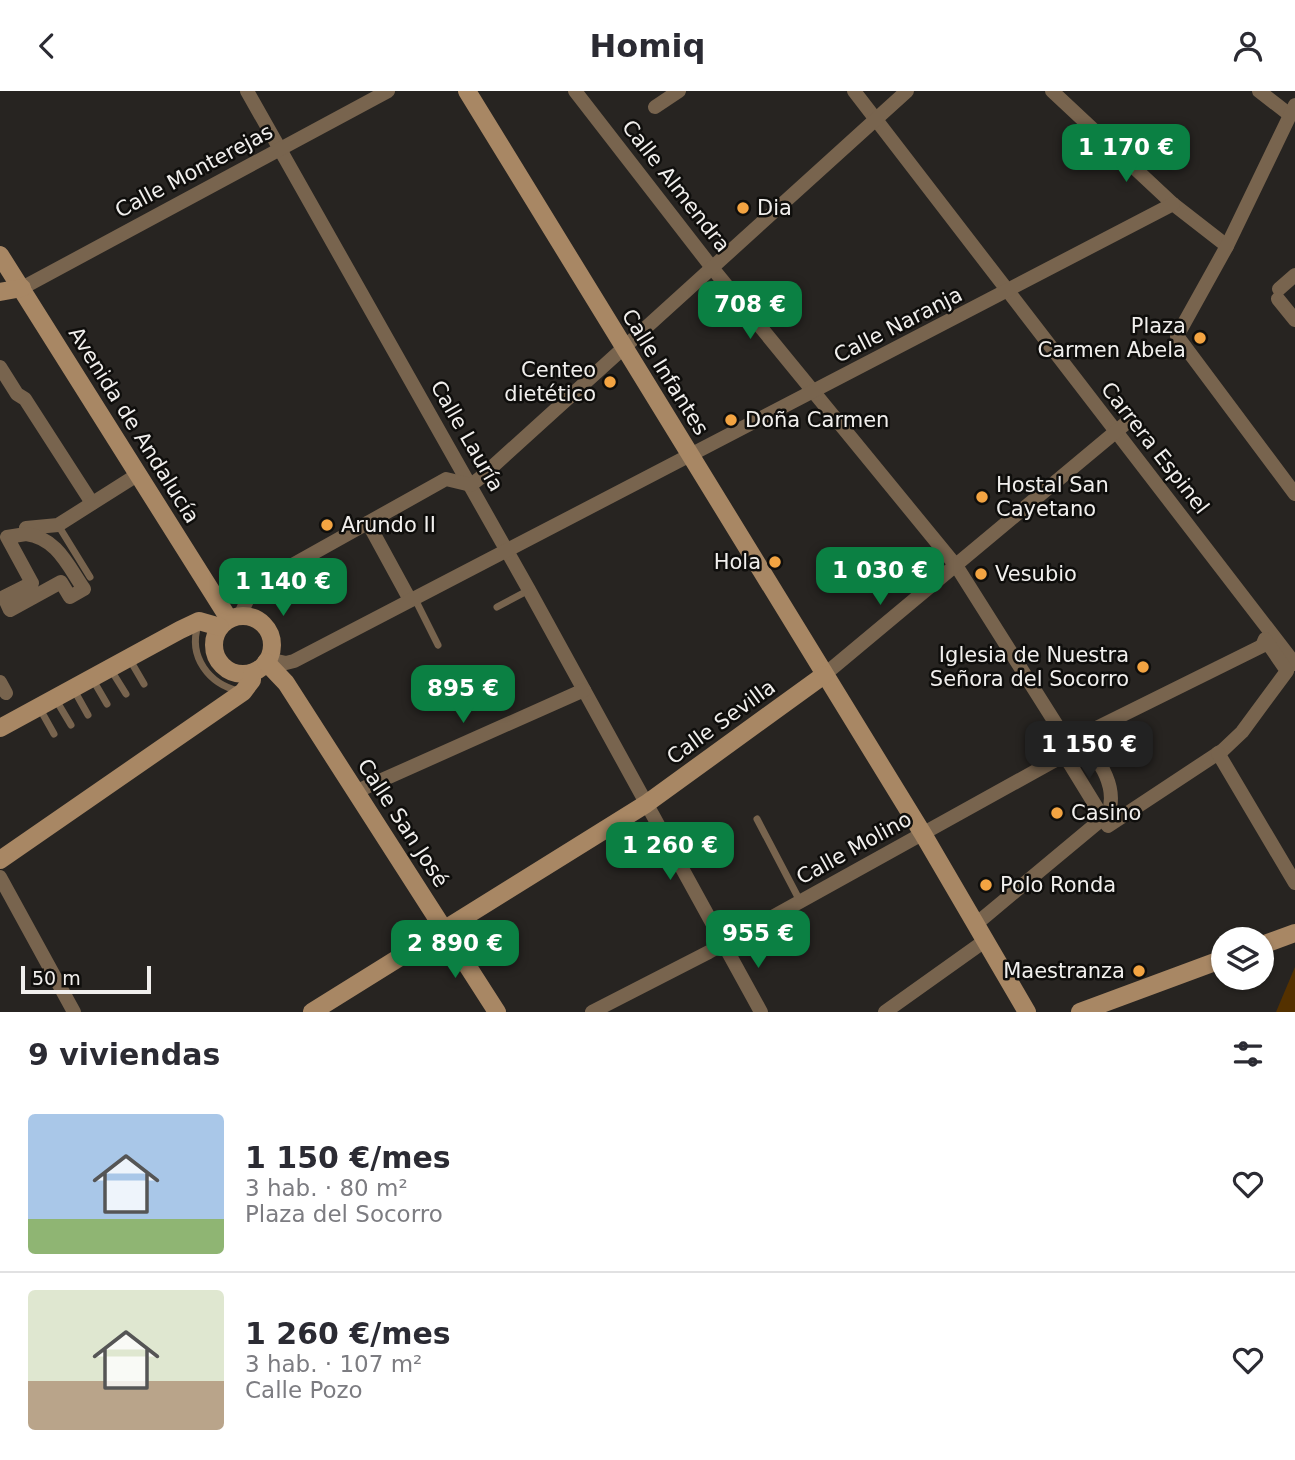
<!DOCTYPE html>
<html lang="es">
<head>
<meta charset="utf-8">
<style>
  :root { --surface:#fff; --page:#f2f2f3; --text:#2b2b33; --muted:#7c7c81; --line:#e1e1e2; --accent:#0b8043 }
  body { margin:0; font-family:"DejaVu Sans",sans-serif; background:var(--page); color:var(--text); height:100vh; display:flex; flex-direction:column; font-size:26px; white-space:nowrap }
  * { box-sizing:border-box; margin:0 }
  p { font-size:23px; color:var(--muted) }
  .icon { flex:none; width:38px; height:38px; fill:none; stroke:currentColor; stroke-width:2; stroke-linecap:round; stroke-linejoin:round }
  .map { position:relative; height:921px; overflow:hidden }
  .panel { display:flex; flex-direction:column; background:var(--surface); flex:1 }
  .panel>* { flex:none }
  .controls { position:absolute; left:1211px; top:836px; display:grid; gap:14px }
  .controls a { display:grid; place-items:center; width:63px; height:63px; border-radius:50%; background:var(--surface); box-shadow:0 2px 5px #0004; font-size:35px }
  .scale { position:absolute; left:21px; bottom:18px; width:130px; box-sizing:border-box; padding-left:7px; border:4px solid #f1efed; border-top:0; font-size:19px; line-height:24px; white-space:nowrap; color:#f1efed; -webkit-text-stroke:5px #0f0e0c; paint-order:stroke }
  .price { position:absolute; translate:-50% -60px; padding:0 16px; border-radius:14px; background:var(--accent); color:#fff; font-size:23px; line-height:46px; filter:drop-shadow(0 2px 4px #0008) }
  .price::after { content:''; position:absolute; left:50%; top:42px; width:21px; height:16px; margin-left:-10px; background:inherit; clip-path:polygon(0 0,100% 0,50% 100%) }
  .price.on { background:#222; color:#fff }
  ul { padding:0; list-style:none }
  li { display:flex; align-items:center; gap:21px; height:175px; padding:0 28px }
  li+li { border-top:2px solid var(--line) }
  li span { display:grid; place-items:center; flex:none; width:196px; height:140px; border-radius:7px; color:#555 }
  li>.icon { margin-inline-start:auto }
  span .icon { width:84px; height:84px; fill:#fffc; stroke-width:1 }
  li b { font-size:30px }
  h2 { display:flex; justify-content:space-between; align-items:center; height:84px; padding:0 28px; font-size:30px }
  header { display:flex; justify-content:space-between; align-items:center; height:91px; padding:0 28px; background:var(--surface); font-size:32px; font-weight:800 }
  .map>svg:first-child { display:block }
  .pitch { fill:#543100 }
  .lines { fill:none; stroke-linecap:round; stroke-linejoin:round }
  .lane { stroke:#78644e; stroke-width:7 }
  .street { stroke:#78644e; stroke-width:14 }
  .secondary { stroke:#a88764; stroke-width:18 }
  .poi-dot { fill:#f3a442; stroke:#0f0e0c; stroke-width:2.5 }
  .labels { text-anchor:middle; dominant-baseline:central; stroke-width:5; stroke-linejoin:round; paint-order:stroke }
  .street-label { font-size:21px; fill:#f1efed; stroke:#0f0e0c }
  .poi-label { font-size:21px; fill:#f1efed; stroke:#0f0e0c; text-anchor:start }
</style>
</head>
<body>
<header><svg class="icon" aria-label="back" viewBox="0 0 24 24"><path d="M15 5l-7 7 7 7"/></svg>Homiq<svg class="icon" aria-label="person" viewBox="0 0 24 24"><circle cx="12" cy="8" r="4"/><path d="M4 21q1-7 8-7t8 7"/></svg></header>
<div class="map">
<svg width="1295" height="921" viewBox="0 0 1295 921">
  <rect width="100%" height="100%" fill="#272421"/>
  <polygon class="pitch" points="1295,876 1295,921 1276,921"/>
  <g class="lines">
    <g class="lane">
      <polyline points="58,434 90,486"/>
      <polyline points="415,508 438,554"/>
      <polyline points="497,516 529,499"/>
      <path d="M 198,534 C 188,566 209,593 239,600"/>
      <polyline points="130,569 144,593"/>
      <polyline points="111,579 126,603"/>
      <polyline points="93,589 107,613"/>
      <polyline points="74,599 88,624"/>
      <polyline points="56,609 71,634"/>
      <polyline points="40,618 54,643"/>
      <polyline points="757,728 800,810"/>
    </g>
    <g class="street">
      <polyline points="247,0 529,499 761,921"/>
      <polyline points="575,0 713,178 957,476 1068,652"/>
      <polyline points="854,0 1295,573"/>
      <polyline points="1052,0 1173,113 1227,155"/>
      <polyline points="1259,0 1290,24"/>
      <polyline points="1295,14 1227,155 1177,245 1295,403"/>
      <polyline points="655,16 679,0"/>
      <polyline points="22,197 388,0"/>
      <polyline points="1279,198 1295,184"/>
      <polyline points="1278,208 1295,229"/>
      <polyline points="0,276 17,303 25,308 92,412"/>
      <polyline points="368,432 410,509"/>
      <polyline points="26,437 58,434 137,384"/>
      <path d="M 26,443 C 57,447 68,475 84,498 L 70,506 L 61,491 L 10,519 L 4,506 L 32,492 L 7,446 Z"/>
      <polyline points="240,525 253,496 446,388 471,394 480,387 907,0"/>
      <polygon points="1265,548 1287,580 1242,641 1223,659 1108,735 1070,673 1056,657 1262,555"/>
      <polyline points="268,568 286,572 294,570 1173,113"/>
      <polyline points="824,584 1125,333"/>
      <polyline points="0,591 6,602"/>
      <polyline points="1218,662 1295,792"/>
      <polyline points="355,701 584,599"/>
      <polyline points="0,786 74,921"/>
      <path d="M 592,921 L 709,861 L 1079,656 C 1103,666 1117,700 1108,723 L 976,833"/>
      <polyline points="885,921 986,849"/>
    </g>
    <g class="secondary">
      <polyline points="467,0 923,743 1027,921"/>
      <polyline points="0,164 229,528"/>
      <polyline points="0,201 22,197"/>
      <circle cx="243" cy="554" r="29"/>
      <polyline points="266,571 286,592 497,921"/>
      <polyline points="0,637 180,539 199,530 220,536"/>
      <polyline points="0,769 243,601 252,589 252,582"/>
      <polyline points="1262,854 1295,842"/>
      <polyline points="312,921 646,713 824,584"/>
      <polyline points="1080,921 1223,868"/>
    </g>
  </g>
  <g class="poi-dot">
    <circle cx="743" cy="117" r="7"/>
    <circle cx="1200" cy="247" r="7"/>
    <circle cx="610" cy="291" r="7"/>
    <circle cx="731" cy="329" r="7"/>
    <circle cx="982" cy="406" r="7"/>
    <circle cx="327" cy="434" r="7"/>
    <circle cx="775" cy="471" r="7"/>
    <circle cx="981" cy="483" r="7"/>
    <circle cx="1143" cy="576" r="7"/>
    <circle cx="1057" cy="722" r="7"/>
    <circle cx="986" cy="794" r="7"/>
    <circle cx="1139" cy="880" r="7"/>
  </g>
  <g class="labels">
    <g class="street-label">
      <text transform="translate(194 80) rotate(-28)">Calle Monterejas</text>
      <text transform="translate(676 95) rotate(52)">Calle Almendra</text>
      <text transform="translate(898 234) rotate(-27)">Calle Naranja</text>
      <text transform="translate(665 281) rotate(58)">Calle Infantes</text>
      <text transform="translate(134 334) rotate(58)">Avenida de Andalucía</text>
      <text transform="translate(467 345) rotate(60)">Calle Lauría</text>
      <text transform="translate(1155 357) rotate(52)">Carrera Espinel</text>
      <text transform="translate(721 631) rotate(-36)">Calle Sevilla</text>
      <text transform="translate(403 732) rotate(57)">Calle San José</text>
      <text transform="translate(854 757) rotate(-29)">Calle Molino</text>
    </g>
    <g class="poi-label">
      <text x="757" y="117">Dia</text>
      <text x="1186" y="235" text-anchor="end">Plaza<tspan x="1186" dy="24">Carmen Abela</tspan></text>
      <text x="596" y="279" text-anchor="end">Centeo<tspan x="596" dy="24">dietético</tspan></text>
      <text x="745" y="329">Doña Carmen</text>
      <text x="996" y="394">Hostal San<tspan x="996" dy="24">Cayetano</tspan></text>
      <text x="341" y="434">Arundo II</text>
      <text x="761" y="471" text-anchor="end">Hola</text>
      <text x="995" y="483">Vesubio</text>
      <text x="1129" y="564" text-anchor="end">Iglesia de Nuestra<tspan x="1129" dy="24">Señora del Socorro</tspan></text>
      <text x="1071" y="722">Casino</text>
      <text x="1000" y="794">Polo Ronda</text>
      <text x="1125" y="880" text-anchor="end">Maestranza</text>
    </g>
  </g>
</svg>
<div class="controls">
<a><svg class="icon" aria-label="layers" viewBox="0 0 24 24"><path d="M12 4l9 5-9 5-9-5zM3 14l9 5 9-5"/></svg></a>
</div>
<div class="scale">50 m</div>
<b class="price" style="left:1126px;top:93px">1 170 €</b>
<b class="price" style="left:750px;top:250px">708 €</b>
<b class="price" style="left:880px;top:516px">1 030 €</b>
<b class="price" style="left:283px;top:527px">1 140 €</b>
<b class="price" style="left:463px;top:634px">895 €</b>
<b class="price on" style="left:1089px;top:690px">1 150 €</b>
<b class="price" style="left:670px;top:791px">1 260 €</b>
<b class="price" style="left:758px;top:879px">955 €</b>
<b class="price" style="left:455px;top:889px">2 890 €</b>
</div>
<section class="panel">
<h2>9 viviendas<svg class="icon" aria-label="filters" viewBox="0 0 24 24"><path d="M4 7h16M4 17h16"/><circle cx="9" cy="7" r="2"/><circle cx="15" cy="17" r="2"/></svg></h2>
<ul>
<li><span style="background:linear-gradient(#a9c7e8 75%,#8fb573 0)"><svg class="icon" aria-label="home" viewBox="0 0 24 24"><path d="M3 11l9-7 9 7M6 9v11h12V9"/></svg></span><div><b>1 150 €/mes</b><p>3 hab. · 80 m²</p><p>Plaza del Socorro</p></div><svg class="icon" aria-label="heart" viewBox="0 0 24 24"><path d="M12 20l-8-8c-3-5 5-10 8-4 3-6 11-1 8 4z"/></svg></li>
<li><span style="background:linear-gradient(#dfe7d0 65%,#b9a48a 0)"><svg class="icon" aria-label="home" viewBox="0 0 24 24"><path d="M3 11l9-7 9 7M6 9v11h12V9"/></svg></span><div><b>1 260 €/mes</b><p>3 hab. · 107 m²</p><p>Calle Pozo</p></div><svg class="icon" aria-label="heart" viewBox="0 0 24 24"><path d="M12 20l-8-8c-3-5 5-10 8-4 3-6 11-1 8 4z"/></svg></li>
</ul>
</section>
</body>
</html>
